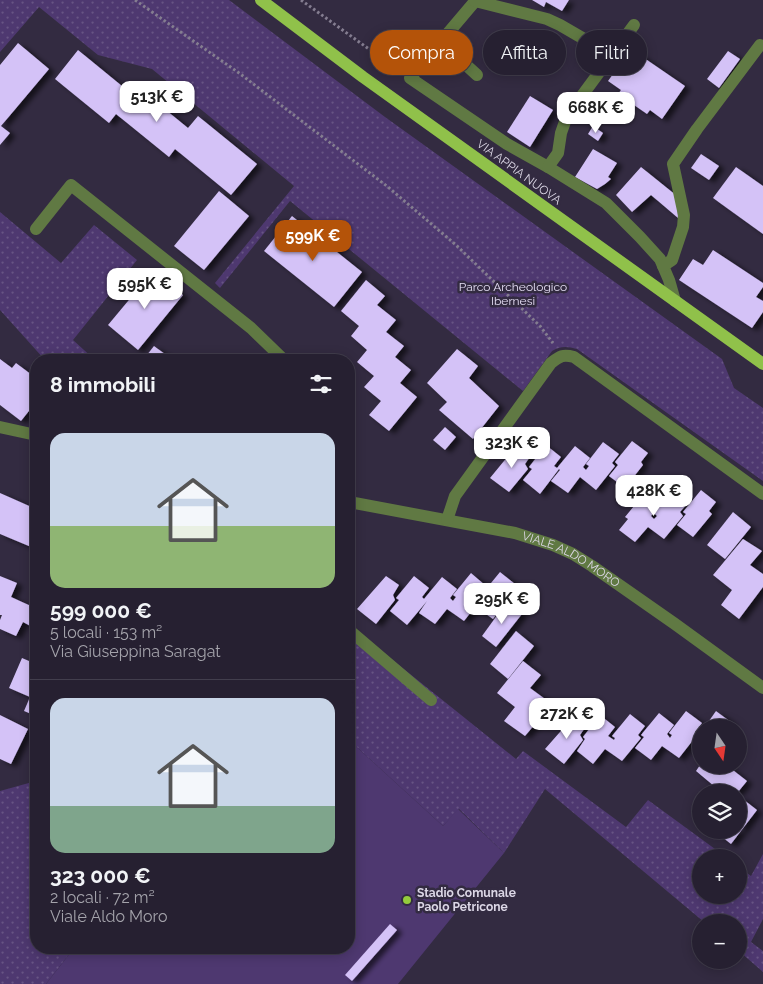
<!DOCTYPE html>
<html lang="it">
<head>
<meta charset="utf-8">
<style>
  :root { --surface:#262031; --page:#2e2839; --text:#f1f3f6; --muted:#a4a3ab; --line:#423e4d; --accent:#b45309 }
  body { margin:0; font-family:Raleway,sans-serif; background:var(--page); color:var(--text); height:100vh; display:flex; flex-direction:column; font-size:19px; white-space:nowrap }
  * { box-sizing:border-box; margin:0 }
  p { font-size:16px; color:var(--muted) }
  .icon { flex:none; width:28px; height:28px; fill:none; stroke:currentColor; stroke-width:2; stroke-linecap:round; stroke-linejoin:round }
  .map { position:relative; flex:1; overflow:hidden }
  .panel { position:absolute; left:30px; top:354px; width:325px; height:600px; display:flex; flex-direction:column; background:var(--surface); border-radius:20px; box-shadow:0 2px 12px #0003,0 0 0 1px var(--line) }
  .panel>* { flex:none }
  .banner { position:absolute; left:370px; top:30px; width:318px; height:45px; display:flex; gap:10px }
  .needle { width:32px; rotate:167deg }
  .buttons { position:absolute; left:692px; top:719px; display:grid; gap:10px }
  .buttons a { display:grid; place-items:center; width:55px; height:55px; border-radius:50%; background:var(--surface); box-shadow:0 2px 12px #0003,0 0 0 1px var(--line); font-size:25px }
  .price { position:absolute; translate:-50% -42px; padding:0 11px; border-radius:10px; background:#fff; color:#222; font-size:16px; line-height:32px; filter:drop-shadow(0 1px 2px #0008) }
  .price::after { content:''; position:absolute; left:50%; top:30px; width:15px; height:11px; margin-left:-8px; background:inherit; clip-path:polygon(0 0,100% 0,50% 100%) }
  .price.selected { background:var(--accent); color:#fff }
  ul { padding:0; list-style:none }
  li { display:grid; align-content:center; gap:10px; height:265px; padding:0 20px }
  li+li { border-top:1px solid var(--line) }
  li span { display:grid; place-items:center; height:155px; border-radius:15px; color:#555 }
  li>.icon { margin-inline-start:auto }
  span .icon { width:90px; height:90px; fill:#fffc; stroke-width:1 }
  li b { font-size:21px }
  h2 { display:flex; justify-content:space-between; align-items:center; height:60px; padding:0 20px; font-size:21px }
  .chip { padding:0 18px; border-radius:22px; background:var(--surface); box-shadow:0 2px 12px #0003,0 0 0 1px var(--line); font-size:18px; line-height:45px }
  .chip.selected { background:var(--accent); color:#fff }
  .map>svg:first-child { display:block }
  .park { fill:url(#park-dots) }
  .pitch { fill:#4e3870 }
  .building { fill:#d4c2f7; filter:url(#shadow) }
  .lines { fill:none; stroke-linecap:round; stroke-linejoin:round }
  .path { stroke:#847d90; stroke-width:3; stroke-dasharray:2.5 2.5; stroke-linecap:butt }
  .minor { stroke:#607943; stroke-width:12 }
  .major { stroke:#90c14a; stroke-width:12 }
  .poi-dot { fill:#94cc3c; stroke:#332b41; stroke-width:2 }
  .labels { text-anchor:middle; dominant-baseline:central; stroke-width:5; stroke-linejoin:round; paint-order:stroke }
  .street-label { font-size:12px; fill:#dcd7e6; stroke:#332b41 }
  .park-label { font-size:12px; fill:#e5def4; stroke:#332b41 }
  .poi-label { font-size:12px; font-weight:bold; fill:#dcd7e6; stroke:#332b41; text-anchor:start }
</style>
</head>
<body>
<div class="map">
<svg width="763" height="984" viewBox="0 0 763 984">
  <defs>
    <pattern id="park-dots" width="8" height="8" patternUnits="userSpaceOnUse" patternTransform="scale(1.25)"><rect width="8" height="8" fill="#4e3870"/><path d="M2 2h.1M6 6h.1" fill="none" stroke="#675484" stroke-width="1.8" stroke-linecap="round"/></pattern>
    <filter id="shadow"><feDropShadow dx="5.5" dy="3" stdDeviation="2.5" flood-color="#0009"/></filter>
  </defs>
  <rect width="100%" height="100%" fill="#332b41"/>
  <g class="park">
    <path d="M 0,0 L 229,0 L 385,117 L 722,359 L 734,388 L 763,408 L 763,481 L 577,349 C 567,346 560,346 552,351 L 523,391 L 290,201 L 220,288 L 215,283 L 294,186 L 152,69 L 98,55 L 39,7 L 0,52 Z"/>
    <polygon points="0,212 61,263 94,225 137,260 73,340 95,360 45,360 0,310"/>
    <polygon points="349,625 516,759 523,751 626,827 648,800 726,857 701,858 701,895 739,895 739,867 751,876 763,854 763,919 751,942 763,951 763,972 739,951 739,922 704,922 545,789 504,853 459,809 443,826 349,740"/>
    <polygon points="36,781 36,948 74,948 46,984 0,984 0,791"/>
  </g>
  <polygon class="pitch" points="349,740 443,826 458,809 504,853 398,984 46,984 74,948 349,948"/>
  <g class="building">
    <polygon points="532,0 569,0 562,11 546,2 544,7"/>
    <polygon points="18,43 49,69 1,126 10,133 0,145 0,65"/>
    <polygon points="631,49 685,86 662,119 650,110 647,114 618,94 621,90 608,81"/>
    <polygon points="78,50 133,95 139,88 188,128 198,116 257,164 231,195 175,149 169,157 116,114 109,123 55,79"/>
    <polygon points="728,51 740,59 719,88 707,79"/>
    <polygon points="530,96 553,110 530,147 507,132"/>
    <polygon points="593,126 603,133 598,141 588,134"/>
    <polygon points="593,149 617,163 608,177 611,179 605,184 597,189 575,177"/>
    <polygon points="701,154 719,166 709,180 691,168"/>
    <polygon points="641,167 677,196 678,218 651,195 632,212 616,195"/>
    <polygon points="736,167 763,186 763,234 713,198"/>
    <polygon points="219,191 249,216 204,270 174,246"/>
    <polygon points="292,216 362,272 334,307 264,251"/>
    <polygon points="713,250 763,283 763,287 756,297 763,301 763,312 752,328 679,280 693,259 703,265"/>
    <polygon points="153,271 183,295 138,350 108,325"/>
    <polygon points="366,280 385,296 377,305 396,320 386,332 404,346 395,357 411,370 400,383 417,397 389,431 369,415 381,401 364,387 374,376 357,362 367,350 351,336 359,326 341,311"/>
    <polygon points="154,346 173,360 143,360"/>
    <polygon points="457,349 478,366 469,378 499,406 473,439 439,410 447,402 427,383"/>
    <polygon points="0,359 12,368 16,363 36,378 36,402 21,421 0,405"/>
    <polygon points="445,427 456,437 445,450 433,440"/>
    <polygon points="632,441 648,453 641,462 643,465 625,488 609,476 618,465 615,462"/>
    <polygon points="603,442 619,454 612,463 615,466 596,490 580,477 568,493 551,481 560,470 559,469 540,494 523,480 532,469 529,467 546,445 561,457 554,466 557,468 575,446 590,458 583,467 586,470 589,466 586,464"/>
    <polygon points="518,444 532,454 525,464 528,469 509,492 490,478"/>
    <polygon points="701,490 716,502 709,511 712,514 693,537 677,525 686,514 683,512"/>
    <polygon points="672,491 687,504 680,512 683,516 664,539 648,527 635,542 619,530 628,519 625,517 643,495 658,507 651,516 654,519 657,516 654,513"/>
    <polygon points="0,493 36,509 36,549 0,534"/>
    <polygon points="733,512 751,527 725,559 707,545"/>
    <polygon points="743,539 762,551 750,565 763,574 763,587 739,619 721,605 732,590 713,575"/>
    <polygon points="500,572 515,584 508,593 511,596 493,619 476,607 485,596 482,594"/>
    <polygon points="471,573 486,586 479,595 482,598 464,621 447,609 435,624 419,613 427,601 407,625 390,611 399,600 396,598 414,576 429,588 422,597 424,599 442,577 457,589 450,598 453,601 456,597 453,595"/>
    <polygon points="0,576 17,583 11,597 31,606 36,593 36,629 23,622 16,636 0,629 0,620 2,615 0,615"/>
    <polygon points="386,576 399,585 393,595 395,600 376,624 357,609"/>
    <polygon points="506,603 522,614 496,647 482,636"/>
    <polygon points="516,631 534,646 508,679 490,664"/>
    <polygon points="22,658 36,664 36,716 24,711 30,697 9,688"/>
    <polygon points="523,661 541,675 530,688 552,704 525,736 504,721 515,707 497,693"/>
    <polygon points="686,711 702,723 695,732 697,735 679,758 662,746 651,760 635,748 644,737 641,735 659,713 674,725 667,734 670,738 672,735 669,733"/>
    <polygon points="716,711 732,723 728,728 704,728"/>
    <polygon points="630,714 645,726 638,735 641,738 622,761 605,749 593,764 577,751 585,739 583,737 600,715 615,727 608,736 614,740 615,738 612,736"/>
    <polygon points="0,715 28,729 11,764 0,759"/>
    <polygon points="574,716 587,725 580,735 583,740 564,764 545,749"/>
    <polygon points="701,732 701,752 692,745"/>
    <polygon points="700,765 730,765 729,767 747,781 738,792 708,792 714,786 696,771"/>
    <polygon points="739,796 757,810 731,844 713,830 739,830"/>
    <polygon points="390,924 397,930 352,981 345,975"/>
  </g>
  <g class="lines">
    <g class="path">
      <polyline points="135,0 239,73 388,187 456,245 540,326 553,343"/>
      <polyline points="301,0 398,70"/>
    </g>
    <g class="minor">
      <polyline points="476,0 410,78 507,144 548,167 606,203 640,237 660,259 669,280 675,301"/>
      <polyline points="475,1 547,19 560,25 591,43"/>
      <polyline points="441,42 477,75"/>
      <polyline points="548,167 558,153 561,133 567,116 634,25"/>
      <polyline points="36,229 71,185 251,328 284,360"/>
      <polyline points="663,266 672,260 683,227 684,215 673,164 697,129 760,45"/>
      <polyline points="0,427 36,435"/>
      <path id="s1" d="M 349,502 L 515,533 L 553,545 L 573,554 L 592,566 L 675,624 L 763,688"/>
      <path d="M 447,520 L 455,496 L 551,363 C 560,356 563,354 574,357 L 763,494"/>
      <polyline points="349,630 431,700"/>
    </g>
    <polyline class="major" points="261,0 363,77 763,364"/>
  </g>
  <circle class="poi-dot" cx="407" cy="900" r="5"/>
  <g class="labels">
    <g class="street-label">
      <text transform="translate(519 172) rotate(36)">VIA APPIA NUOVA</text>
      <text stroke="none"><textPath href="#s1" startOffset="231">VIALE ALDO MORO</textPath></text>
    </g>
    <g class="park-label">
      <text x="513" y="287">Parco Archeologico<tspan x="513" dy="14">Ibernesi</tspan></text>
    </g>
    <g class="poi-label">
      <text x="417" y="893">Stadio Comunale<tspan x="417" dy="14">Paolo Petricone</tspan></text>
    </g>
  </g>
</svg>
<div class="buttons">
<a><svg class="needle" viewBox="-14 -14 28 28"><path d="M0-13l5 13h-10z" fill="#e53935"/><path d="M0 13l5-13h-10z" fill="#a4a3ab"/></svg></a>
<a><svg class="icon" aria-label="layers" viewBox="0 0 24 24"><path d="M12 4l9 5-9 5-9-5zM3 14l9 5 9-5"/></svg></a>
<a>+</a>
<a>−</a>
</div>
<b class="price" style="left:157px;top:123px">513K €</b>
<b class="price" style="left:596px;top:134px">668K €</b>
<b class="price selected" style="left:313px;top:262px">599K €</b>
<b class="price" style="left:145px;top:310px">595K €</b>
<b class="price" style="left:512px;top:469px">323K €</b>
<b class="price" style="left:654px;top:517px">428K €</b>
<b class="price" style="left:502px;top:625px">295K €</b>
<b class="price" style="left:567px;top:740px">272K €</b>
<div class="banner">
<a class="chip selected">Compra</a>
<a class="chip">Affitta</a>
<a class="chip">Filtri</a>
</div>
<section class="panel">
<h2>8 immobili<svg class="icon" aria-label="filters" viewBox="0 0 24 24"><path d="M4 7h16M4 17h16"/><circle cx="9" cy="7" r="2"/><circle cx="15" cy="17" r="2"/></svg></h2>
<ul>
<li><span style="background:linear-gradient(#c9d6e8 60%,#8fb573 0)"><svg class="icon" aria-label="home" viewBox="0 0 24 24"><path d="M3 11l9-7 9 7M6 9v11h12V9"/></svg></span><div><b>599 000 €</b><p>5 locali · 153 m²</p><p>Via Giuseppina Saragat</p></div></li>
<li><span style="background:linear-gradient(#c9d6e8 70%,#7fa58c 0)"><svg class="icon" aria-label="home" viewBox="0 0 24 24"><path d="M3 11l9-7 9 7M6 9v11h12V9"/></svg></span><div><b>323 000 €</b><p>2 locali · 72 m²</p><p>Viale Aldo Moro</p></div></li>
</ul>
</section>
</div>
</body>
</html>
